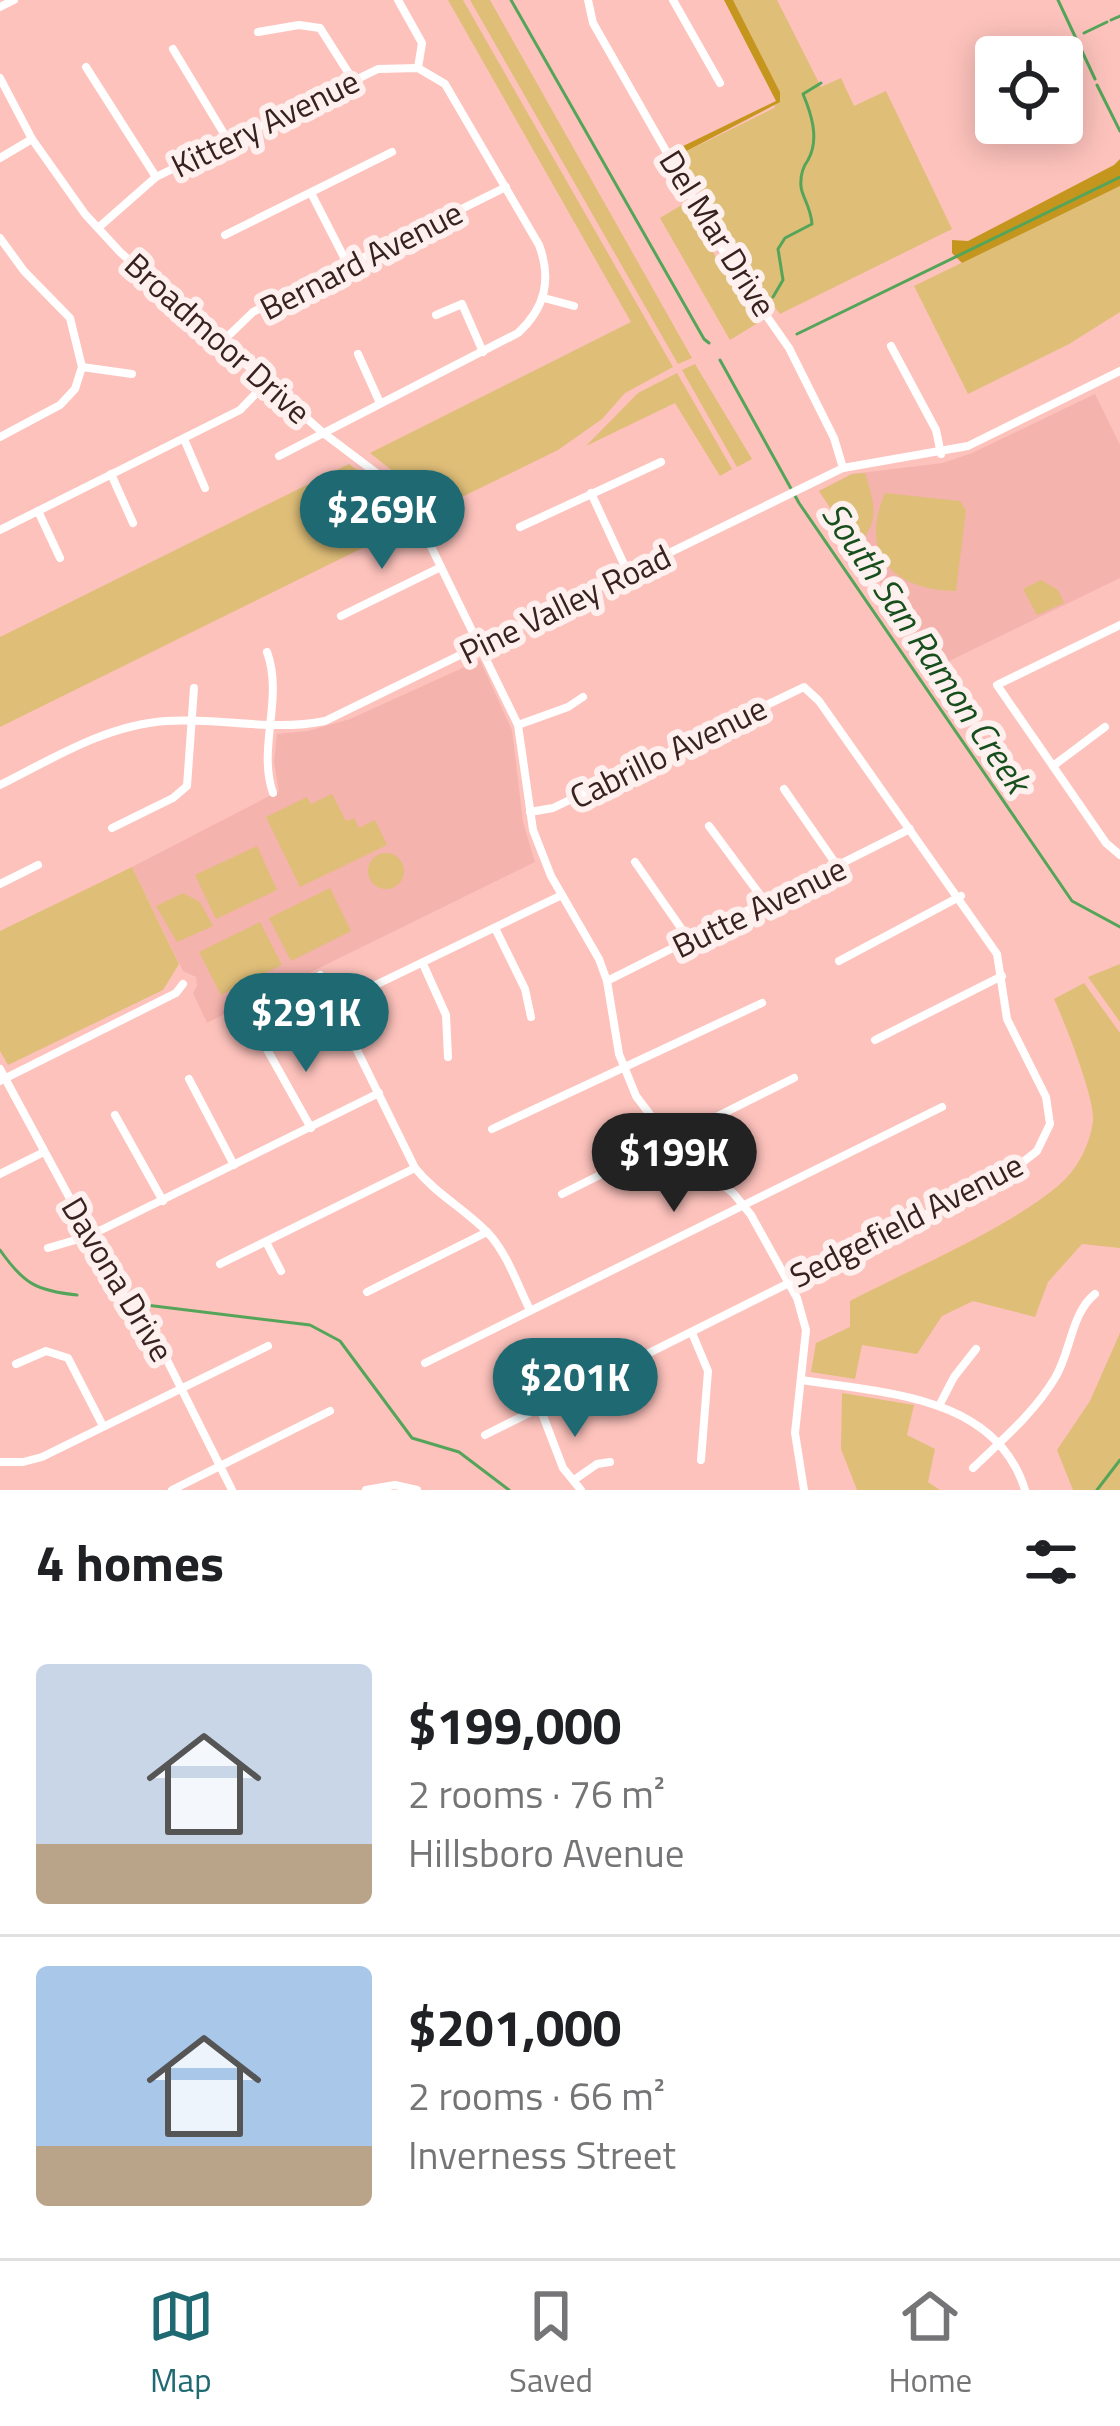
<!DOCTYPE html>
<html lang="en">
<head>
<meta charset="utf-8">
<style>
  :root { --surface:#fff; --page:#f6f6f6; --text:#202124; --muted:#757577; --line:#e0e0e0; --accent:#1f6a72 }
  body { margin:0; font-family:"Titillium Web",sans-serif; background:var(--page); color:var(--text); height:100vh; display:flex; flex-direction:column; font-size:45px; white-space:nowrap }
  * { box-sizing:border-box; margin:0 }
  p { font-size:39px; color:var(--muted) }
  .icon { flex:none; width:66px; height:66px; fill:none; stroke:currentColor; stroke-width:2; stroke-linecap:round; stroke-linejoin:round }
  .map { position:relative; height:1490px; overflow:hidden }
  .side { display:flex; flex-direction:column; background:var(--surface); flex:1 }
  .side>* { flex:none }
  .fabs { position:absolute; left:975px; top:36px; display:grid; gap:24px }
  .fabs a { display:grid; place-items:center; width:108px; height:108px; border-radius:12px; background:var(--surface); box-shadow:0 6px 30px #0003; font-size:60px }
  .price { position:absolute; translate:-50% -102px; padding:0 27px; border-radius:42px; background:var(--accent); color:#fff; font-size:39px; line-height:78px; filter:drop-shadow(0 3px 6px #0008) }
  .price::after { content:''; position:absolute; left:50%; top:72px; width:36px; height:27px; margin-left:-18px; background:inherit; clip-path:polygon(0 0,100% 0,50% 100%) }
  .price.on { background:#222; color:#fff }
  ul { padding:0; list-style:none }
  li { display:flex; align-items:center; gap:36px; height:300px; padding:0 36px }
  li+li { border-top:3px solid var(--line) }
  li span { display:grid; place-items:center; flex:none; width:336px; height:240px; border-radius:12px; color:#555 }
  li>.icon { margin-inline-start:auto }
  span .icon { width:144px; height:144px; fill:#fffc; stroke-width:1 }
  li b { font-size:51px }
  h2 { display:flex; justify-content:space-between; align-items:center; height:144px; padding:0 36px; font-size:51px }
  .tab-bar { display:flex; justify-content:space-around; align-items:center; height:168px; border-top:3px solid var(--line); background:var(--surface); font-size:33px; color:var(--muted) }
  .tab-bar a { display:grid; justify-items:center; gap:6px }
  .tab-bar .on { color:var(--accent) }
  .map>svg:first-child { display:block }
  .built { fill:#f5b3ad }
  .green { fill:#dfbe78 }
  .forest { fill:#c5961d }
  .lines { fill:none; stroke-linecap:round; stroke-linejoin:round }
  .stream { stroke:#54a559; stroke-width:3 }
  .minor { stroke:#fff; stroke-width:8 }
  .labels { text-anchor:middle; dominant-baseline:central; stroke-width:12; stroke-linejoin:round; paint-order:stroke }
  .street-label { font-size:33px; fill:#382220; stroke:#fdf0ef }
  .water-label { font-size:36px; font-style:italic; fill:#174f1c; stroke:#fdf0ef }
</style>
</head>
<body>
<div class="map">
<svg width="1120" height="1490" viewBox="0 0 1120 1490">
  <rect width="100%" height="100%" fill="#fdc2bc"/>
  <g class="built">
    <polygon points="1095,394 1120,445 1120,578 937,667 819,491 852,474 943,463 972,453"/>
    <polygon points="480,660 512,730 523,822 535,862 207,1023 193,993 197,986 196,977 183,971 132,867 279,791 274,762 277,734 308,731 350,719"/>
  </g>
  <g class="green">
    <polygon points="448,0 463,0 673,367 625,393 602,419 558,450 429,513 404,480 370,453 631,322"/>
    <polygon points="470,0 490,0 692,358 678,364"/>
    <polygon points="733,0 777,0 821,87 841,78 854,106 886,91 952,229 780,314 743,266 679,155 774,108 780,92"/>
    <polygon points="1120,186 1120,312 1069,344 968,394 914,286"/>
    <polygon points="685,203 721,266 761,321 730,340 660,218"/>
    <polygon points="695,364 752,459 737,467 682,370"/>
    <polygon points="677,373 732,469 720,476 675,403 586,446 638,393"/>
    <polygon points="349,464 393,497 411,524 0,727 0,637"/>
    <path d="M 865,473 C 874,501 882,525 855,545 L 819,491 L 852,474 Z"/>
    <path d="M 885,493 L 960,501 L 966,510 L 956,591 C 894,590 858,555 885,493 Z"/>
    <polygon points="1041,580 1058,590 1064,603 1037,615 1023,589"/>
    <polygon points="332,794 346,821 354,818 359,828 375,820 387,845 300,887 266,817 307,797 311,804"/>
    <polygon points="257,846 277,890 216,919 195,875"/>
    <circle cx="386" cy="871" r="18"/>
    <polygon points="132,867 179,964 163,990 8,1065 0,1051 0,931"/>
    <polygon points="330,888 351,931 291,961 269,918"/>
    <polygon points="183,893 200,902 213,926 177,942 156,906"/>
    <polygon points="260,922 282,965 221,995 199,952"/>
    <polygon points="1120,964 1120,1022 1088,977"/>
    <path d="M 1084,983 L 1120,1033 L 1120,1248 L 1082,1244 L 1048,1282 L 1035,1317 L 973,1301 L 942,1316 L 917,1354 L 862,1345 L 855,1379 L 811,1372 L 816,1343 L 850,1327 L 850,1301 C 913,1268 1007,1229 1059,1185 C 1077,1170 1090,1145 1093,1121 C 1095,1098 1065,1023 1054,999 Z"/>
    <polygon points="1120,1333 1120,1490 1073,1490 1057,1450 1090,1401"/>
    <polygon points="842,1393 914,1405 907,1435 935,1449 928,1482 940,1490 857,1490 841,1449"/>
  </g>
  <g class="forest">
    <polygon points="724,0 733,0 780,92 780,102 679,155 677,149 776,101"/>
    <polygon points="1120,142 1120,186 962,263 952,253 952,240 968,241 1114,165 1120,159"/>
  </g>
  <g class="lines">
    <g class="stream">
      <polyline points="511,0 704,339 709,343"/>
      <polyline points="1058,0 1095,79"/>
      <polyline points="1111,20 1120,16"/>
      <polyline points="1084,33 1107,22"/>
      <polyline points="1097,85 1120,131"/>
      <path d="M 773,297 L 783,280 L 778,249 L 785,238 L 812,224 C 811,207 801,195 801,186 C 800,175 803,167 808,160 C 820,139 811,113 803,94 L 821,83"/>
      <polyline points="797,334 1120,177"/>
      <polyline points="720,360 799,503 1072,901 1120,927"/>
      <path d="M 0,1250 C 23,1283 36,1291 77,1295"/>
      <polyline points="146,1305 310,1325 340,1341 412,1438 459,1452 509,1490"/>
      <polyline points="1097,1490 1120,1460"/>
    </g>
    <g class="minor">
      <polyline points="398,0 422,43 418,68"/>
      <polyline points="588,0 593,23 731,265 789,348 834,438 843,468"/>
      <polyline points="673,0 720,83"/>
      <polyline points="0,7 14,0"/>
      <polyline points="258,32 299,25 320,28 353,80"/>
      <polyline points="173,49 229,142"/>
      <polyline points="86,67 156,177"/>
      <polyline points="0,78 32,139 85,214 120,252 322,432 383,478 420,524 518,725 533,830 551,876 599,959 607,981 619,1054 636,1096 670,1141 734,1194 751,1215 797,1298 806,1330 795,1433 804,1490"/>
      <polyline points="0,158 32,139"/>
      <polyline points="311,193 348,265"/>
      <path d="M 98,228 L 156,177 L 378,69 L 418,68 L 445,84 L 539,245 C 552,280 545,308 518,333 L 279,456"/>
      <polyline points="225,235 392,152"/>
      <polyline points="0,238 24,271 70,318 82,367 75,389 60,405 0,437"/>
      <polyline points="544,298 574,306"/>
      <polyline points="436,315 462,304 483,352"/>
      <polyline points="222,342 253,312 506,187"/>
      <polyline points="891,346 936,430 941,454"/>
      <polyline points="358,354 380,403"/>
      <polyline points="82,367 132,374"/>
      <polyline points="184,439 205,488"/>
      <polyline points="111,474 133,523"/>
      <polyline points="591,493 628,573"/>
      <polyline points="38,511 60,558"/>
      <polyline points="520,527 661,462"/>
      <polyline points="0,530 240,410 266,383"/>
      <polyline points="341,616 441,567"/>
      <polyline points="1120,625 997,685 1106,843 1120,855"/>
      <path d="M 267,652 C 284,698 257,748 273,793"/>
      <polyline points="518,725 568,707 583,697"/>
      <polyline points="1053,766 1105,727"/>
      <path d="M 0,785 C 52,759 106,725 166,721 C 220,717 271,732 325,721 L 843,468 L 968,446 L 1120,371"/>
      <polyline points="784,789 838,867"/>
      <polyline points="709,826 766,903"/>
      <polyline points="112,828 173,798 187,786 194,688"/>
      <polyline points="635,862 690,941"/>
      <polyline points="0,884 38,865"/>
      <polyline points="495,928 525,989 531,1017"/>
      <polyline points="839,961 961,896"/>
      <polyline points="423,964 446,1015 448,1057"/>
      <path d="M 320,975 L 415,1168 C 437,1195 465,1209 488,1233 C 507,1253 518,1286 530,1310"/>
      <polyline points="607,981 910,829"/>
      <polyline points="334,1005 562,895"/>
      <polyline points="875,1040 1002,976"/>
      <polyline points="264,1044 311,1128"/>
      <polyline points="0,1069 114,1280 165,1356 232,1490"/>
      <polyline points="189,1079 234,1165"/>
      <polyline points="0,1081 176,993 183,984"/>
      <polyline points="115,1115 163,1201"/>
      <polyline points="492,1129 762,1003"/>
      <polyline points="0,1174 44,1152"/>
      <polyline points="562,1194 794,1078"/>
      <polyline points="266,1242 281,1271"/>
      <polyline points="48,1248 89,1236 379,1093"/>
      <polyline points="220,1264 415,1168"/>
      <polyline points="367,1292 487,1232"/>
      <polyline points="692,1333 708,1371 701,1460"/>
      <polyline points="425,1363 942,1107"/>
      <polyline points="16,1364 46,1351 68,1358 103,1426"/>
      <path d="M 802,1380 C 883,1393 996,1395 1025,1490"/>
      <polyline points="940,1404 954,1377 976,1349"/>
      <polyline points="540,1408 563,1468 581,1490"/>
      <polyline points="485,1435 1009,1173 1037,1151 1050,1124 1046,1097 1007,1019 997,954 819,701 804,687 553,808 530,812"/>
      <polyline points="0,1462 23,1462 42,1457 268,1346"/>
      <path d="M 973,1468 C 1002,1440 1034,1413 1055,1378 C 1071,1352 1071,1313 1095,1294"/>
      <polyline points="574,1480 597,1464 610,1462"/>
      <polyline points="172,1490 330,1411"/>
      <polyline points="366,1490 395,1485 417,1490"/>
    </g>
  </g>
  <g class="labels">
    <g class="street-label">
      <text transform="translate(265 123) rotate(-26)">Kittery Avenue</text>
      <text transform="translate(718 233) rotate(58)">Del Mar Drive</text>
      <text transform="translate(361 260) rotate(-27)">Bernard Avenue</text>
      <text transform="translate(218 338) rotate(42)">Broadmoor Drive</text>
      <text transform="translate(565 604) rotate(-26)">Pine Valley Road</text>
      <text transform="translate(668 752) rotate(-26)">Cabrillo Avenue</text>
      <text transform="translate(759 907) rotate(-26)">Butte Avenue</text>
      <text transform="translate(906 1220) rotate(-27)">Sedgefield Avenue</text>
      <text transform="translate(118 1279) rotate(59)">Davona Drive</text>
    </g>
    <g class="water-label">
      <text transform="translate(927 647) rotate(56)">South San Ramon Creek</text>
    </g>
  </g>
</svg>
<div class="fabs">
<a><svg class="icon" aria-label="locate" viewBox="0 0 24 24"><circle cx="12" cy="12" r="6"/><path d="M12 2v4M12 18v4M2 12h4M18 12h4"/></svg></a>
</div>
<b class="price" style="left:382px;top:572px">$269K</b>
<b class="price" style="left:306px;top:1075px">$291K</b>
<b class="price on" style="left:674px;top:1215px">$199K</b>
<b class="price" style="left:575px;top:1440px">$201K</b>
</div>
<section class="side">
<h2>4 homes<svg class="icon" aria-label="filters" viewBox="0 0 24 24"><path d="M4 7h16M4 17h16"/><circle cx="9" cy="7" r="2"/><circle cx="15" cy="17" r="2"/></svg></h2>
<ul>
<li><span style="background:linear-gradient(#c9d6e8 75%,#b9a48a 0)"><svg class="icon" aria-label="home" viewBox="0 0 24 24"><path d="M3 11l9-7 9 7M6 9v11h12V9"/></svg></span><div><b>$199,000</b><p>2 rooms · 76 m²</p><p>Hillsboro Avenue</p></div></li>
<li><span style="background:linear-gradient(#a9c7e8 75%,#b9a48a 0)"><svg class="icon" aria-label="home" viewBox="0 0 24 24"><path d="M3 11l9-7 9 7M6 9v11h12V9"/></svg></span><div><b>$201,000</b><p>2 rooms · 66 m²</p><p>Inverness Street</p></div></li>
</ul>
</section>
<nav class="tab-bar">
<a class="on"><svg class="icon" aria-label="map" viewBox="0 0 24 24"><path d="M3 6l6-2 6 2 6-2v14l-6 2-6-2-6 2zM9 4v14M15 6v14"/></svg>Map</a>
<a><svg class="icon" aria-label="saved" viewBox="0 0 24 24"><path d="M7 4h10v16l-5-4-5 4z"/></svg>Saved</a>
<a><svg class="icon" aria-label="home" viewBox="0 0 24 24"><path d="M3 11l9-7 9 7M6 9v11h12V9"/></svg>Home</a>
</nav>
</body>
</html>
